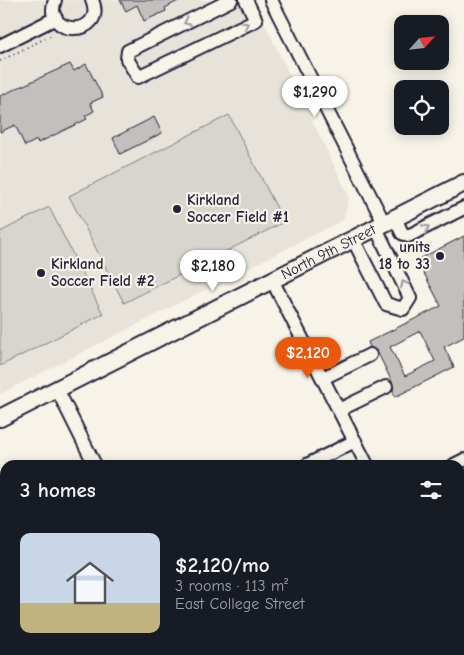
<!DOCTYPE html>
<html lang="en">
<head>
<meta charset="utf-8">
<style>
  :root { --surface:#171b24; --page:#242831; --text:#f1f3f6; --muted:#9ea1a6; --line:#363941; --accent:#ea580c }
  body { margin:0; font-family:"Comic Neue",sans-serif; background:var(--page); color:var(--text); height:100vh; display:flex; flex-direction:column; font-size:19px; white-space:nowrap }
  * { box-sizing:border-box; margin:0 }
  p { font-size:16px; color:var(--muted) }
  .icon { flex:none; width:28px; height:28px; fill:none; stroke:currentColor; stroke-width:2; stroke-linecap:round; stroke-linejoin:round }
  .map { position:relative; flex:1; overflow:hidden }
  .side { position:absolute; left:0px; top:460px; width:465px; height:195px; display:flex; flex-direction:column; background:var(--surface); border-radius:15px 15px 0 0; box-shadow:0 2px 12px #0003 }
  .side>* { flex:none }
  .needle { width:32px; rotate:63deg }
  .fabs { position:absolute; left:394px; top:15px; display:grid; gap:10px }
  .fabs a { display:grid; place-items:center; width:55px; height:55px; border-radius:10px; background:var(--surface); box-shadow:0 2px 12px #0003; font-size:25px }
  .price { position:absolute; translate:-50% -42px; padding:0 11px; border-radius:18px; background:#fff; color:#222; font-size:16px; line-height:32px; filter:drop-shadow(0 1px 2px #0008) }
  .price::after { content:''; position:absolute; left:50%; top:30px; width:15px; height:11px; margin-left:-8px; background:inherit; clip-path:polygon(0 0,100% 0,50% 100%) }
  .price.current { background:var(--accent); color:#fff }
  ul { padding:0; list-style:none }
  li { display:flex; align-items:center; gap:15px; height:125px; padding:0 20px }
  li+li { border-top:1px solid var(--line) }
  li span { display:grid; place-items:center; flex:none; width:140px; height:100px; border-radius:10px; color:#555 }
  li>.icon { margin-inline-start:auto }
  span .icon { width:60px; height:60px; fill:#fffc; stroke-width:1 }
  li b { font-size:21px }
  h2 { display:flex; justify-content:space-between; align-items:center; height:60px; padding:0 20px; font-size:21px }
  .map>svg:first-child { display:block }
  .built { fill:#e7e3db }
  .green { fill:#d8d5cf; stroke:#7d7c85 }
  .building { fill:#c2bfbd; stroke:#22223b; fill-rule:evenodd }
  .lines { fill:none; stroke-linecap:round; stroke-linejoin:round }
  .minor-casing { stroke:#22223b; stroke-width:16 }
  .major-casing { stroke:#22223b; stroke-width:20 }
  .path { stroke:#22223b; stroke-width:2; stroke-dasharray:1 4; stroke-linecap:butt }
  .minor { stroke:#f7f3e8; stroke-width:12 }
  .major { stroke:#f7f3e8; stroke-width:16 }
  .oneway { stroke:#97959a }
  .poi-dot { fill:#22223b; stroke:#f7f3e8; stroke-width:2 }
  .labels { text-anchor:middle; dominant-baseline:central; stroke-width:4.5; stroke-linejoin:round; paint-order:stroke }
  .poi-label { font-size:15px; font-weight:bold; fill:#22223b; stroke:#f7f3e8; text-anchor:start }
  .street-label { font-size:15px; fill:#22223b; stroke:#f7f3e8 }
</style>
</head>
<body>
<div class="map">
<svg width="464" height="655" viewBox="0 0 464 655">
  <rect width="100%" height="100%" fill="#f7f3e8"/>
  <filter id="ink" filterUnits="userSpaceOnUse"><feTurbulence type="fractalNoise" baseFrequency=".02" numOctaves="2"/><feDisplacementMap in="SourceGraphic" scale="10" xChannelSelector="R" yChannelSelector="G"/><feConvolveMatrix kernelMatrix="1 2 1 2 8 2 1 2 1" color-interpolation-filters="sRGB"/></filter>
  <g filter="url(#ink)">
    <polygon class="built" points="0,0 253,0 349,196 343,220 0,394"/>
    <g class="green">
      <polygon points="229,115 284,222 124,303 69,196"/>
      <polygon points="49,207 103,314 0,366 0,232"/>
      <polygon points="0,635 5,644 5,650 8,650 11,655 0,655"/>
    </g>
    <g class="building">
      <polygon points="120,0 180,0 165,8 166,11 144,21 137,5 126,11"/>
      <polygon points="70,64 74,71 86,64 103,97 90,103 94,111 85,116 87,119 38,143 37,140 25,146 15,125 0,132 0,96"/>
      <polygon points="154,117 162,133 120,154 113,138"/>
      <path d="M 464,236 L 464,337 L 444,347 L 454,367 L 395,397 L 393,392 L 393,384 L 377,351 L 370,347 L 368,342 L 441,306 L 417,260 ZM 420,331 L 435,361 L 405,376 L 390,347 Z"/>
    </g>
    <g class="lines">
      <defs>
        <g id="minor">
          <path d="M 55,0 C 41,38 108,37 92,0"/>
          <polyline points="231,0 128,51 127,59 138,77 256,20 246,0"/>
          <polyline points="271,0 384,223"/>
          <polyline points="0,46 56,18"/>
          <polyline points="395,218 402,233 408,236 464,208"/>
          <polyline points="353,239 386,304 403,309 410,298 376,228"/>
          <polyline points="272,280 367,465"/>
          <polyline points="323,378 370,355"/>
          <polyline points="57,389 95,465"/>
          <polyline points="339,410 386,387"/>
          <polyline points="307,465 355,441"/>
          <polyline points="454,465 464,460"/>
          <polyline points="0,620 5,630"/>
          <polyline points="460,647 464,654"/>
          <polyline points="16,650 18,655"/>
        </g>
        <g id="major">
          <path id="s1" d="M 0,418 L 464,183"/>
        </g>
      </defs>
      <use href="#minor" class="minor-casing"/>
      <use href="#major" class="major-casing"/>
      <polyline class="path" points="0,61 52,35"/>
      <use href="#minor" class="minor"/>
      <use href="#major" class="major"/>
    </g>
    <defs><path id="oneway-chevron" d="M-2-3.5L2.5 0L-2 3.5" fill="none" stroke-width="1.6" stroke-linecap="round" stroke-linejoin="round" transform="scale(1.25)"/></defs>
    <g class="oneway">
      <use href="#oneway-chevron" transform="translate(187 22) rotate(154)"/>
      <use href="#oneway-chevron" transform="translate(245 25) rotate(-27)"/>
      <use href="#oneway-chevron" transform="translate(426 228) rotate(-27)"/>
      <use href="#oneway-chevron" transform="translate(404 284) rotate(-116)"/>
    </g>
  </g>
  <g class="poi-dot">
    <circle cx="177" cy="209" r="5"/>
    <circle cx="440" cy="256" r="5"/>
    <circle cx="41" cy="273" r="5"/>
  </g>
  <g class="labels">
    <g class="poi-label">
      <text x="187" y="200">Kirkland<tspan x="187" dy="17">Soccer Field #1</tspan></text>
      <text x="430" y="247" text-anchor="end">units<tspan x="430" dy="17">18 to 33</tspan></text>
      <text x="51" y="264">Kirkland<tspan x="51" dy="17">Soccer Field #2</tspan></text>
    </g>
    <g class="street-label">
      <text stroke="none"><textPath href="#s1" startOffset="368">North 9th Street</textPath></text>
    </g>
  </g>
</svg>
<div class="fabs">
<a><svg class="needle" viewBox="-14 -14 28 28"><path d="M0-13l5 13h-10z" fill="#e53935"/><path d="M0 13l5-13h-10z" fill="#9ea1a6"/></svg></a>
<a><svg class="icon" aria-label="locate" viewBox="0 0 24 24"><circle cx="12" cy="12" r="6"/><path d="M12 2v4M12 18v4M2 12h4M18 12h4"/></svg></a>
</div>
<b class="price" style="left:315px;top:118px">$1,290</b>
<b class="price" style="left:213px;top:292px">$2,180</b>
<b class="price current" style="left:308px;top:379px">$2,120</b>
<section class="side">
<h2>3 homes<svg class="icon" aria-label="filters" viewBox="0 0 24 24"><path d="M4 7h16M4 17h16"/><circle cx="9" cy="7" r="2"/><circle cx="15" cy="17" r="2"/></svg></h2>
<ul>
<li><span style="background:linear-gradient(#c9d6e8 70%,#c2b280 0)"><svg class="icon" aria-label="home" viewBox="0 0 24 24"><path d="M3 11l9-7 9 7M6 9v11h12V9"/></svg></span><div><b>$2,120/mo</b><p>3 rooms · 113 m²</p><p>East College Street</p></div></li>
</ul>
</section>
</div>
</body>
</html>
